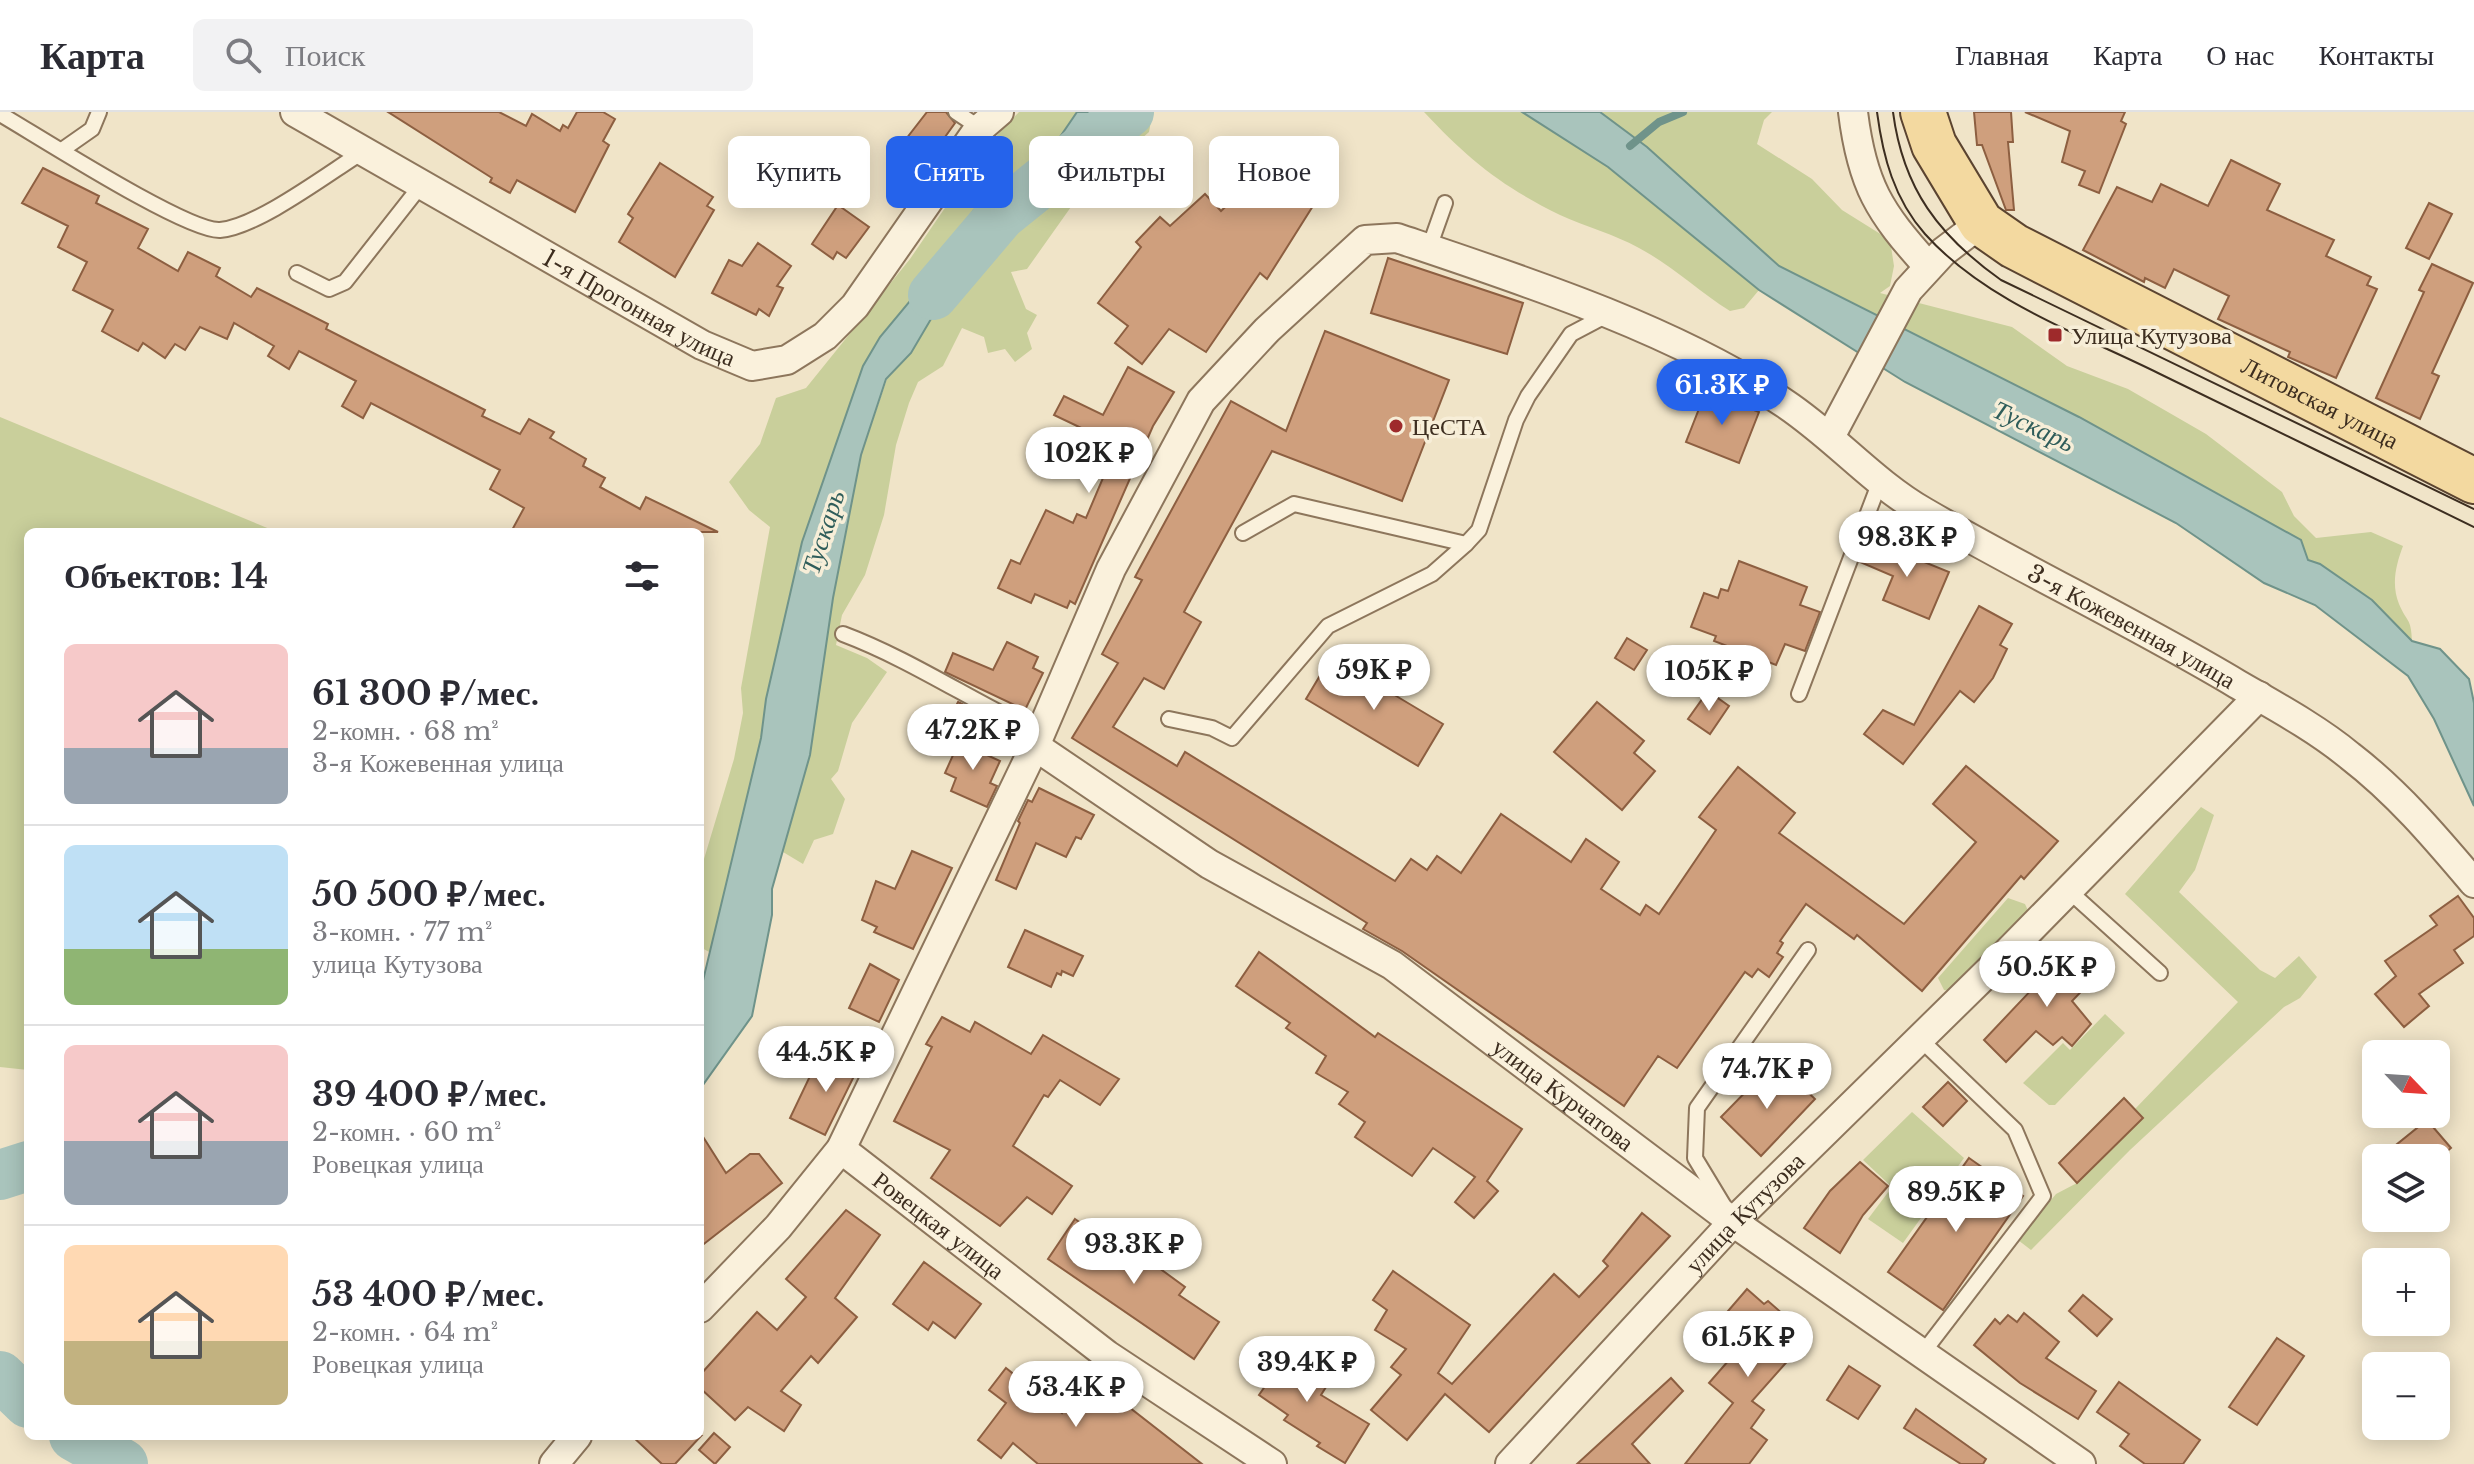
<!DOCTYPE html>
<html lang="ru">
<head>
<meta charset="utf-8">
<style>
  :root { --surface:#fff; --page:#f2f2f3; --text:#2b2b33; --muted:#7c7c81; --line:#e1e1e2; --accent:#2563eb }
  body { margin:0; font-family:"Libre Baskerville",serif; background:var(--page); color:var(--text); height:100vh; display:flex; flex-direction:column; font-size:30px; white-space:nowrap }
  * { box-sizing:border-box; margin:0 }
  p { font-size:26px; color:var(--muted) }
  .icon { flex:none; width:44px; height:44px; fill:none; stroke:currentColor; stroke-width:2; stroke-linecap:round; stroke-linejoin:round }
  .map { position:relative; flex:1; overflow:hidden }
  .panel { position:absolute; left:24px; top:416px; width:680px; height:912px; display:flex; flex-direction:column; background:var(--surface); border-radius:12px; box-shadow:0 4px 20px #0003 }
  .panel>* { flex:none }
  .top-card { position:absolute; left:728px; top:24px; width:760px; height:72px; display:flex; gap:16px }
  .needle { width:52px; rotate:115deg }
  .controls { position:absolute; left:2362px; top:928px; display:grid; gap:16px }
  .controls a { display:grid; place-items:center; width:88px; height:88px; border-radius:12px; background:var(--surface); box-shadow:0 4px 20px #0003; font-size:40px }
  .price { position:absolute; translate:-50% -68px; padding:0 18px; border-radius:28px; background:#fff; color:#222; font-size:26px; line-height:52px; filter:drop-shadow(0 2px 4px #0008) }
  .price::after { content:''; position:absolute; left:50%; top:48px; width:24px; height:18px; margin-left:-12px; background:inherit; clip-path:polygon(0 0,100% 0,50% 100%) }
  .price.current { background:var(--accent); color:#fff }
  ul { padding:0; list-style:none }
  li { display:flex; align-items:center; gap:24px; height:200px; padding:0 40px }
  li+li { border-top:2px solid var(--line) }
  li span { display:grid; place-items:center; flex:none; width:224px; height:160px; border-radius:12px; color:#555 }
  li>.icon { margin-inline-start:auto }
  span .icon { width:96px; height:96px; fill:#fffc; stroke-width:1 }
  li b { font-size:34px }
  h2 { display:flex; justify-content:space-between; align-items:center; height:96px; padding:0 40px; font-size:34px }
  .pill { padding:0 28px; border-radius:12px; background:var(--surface); box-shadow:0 4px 20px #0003; font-size:28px; line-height:72px }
  .pill.current { background:var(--accent); color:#fff }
  header { display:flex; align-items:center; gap:48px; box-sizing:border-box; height:112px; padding:0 40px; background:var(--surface); border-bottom:2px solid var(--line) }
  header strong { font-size:38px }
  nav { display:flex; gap:44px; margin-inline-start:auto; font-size:28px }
  .search { width:560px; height:72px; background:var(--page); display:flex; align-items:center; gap:20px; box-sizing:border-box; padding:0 28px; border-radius:12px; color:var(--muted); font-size:30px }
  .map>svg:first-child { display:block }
  .green { fill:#c9cf9b }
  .water { fill:#a9c4bc; stroke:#6f938a; stroke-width:2 }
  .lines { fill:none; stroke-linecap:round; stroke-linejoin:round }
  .stream { stroke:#6f938a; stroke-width:8 }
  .river { stroke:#a9c4bc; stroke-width:50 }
  .building { fill:#cf9f7d; stroke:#8d5f41; stroke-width:2 }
  .service-casing { stroke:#8d765c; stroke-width:18 }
  .minor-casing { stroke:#8d765c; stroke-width:32 }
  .primary-casing { stroke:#5b4430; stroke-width:48 }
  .service { stroke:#faf1dc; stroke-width:14 }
  .minor { stroke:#faf1dc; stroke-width:28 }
  .primary { stroke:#f3d9a0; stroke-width:44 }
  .tram { stroke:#3d2e20; stroke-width:2 }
  .poi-dot { fill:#9e2a2b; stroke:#f7eed8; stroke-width:3 }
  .labels { text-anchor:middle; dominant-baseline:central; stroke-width:7; stroke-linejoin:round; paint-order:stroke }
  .street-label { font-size:24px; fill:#3d2e20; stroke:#f7eed8 }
  .poi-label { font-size:24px; fill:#3d2e20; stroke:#f7eed8; text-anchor:start }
  .water-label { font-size:26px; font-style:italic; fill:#2f5d5a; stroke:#f7eed8 }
</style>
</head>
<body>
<header>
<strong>Карта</strong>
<div class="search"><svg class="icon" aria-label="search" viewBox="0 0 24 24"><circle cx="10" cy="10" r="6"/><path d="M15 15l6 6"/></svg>Поиск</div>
<nav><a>Главная</a><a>Карта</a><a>О нас</a><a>Контакты</a></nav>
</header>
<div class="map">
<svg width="2474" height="1352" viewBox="0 0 2474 1352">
  <rect width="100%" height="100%" fill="#f0e4c8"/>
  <g class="green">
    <polygon points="1019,0 1077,0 1045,47 974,98 935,159 880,225 863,254 802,430 766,587 761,626 711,841 700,835 700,775 704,747 734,647 743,601 741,576 770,415 749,398 729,370 760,332 776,286 806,276 910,147 988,33"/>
    <path d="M 1424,0 L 1522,0 L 1608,55 L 1759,178 L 1744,196 L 1730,199 C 1698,179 1673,154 1639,136 C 1614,122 1586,115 1560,103 C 1501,74 1468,47 1424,0 Z"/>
    <path d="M 1599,0 L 1772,0 L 1764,8 L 1757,32 L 1812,67 L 1842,98 L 1890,128 L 1894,154 L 1890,174 L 1880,181 L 2012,215 L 2067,254 L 2128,277 L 2206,322 L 2282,380 L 2294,404 L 2316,426 L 2371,420 L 2403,434 C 2396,453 2391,472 2399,492 C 2407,511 2411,505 2412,529 L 2320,452 L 2308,448 L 2243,395 L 2079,305 L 1779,154 L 1647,35 Z"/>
    <polygon points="1140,9 1151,9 1149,20 1083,78 1027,157 1011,160 1026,197 1037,203 1027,221 1032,237 1015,250 1005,237 988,241 984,225 962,216 943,254 918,270 909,291 896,333 884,403 865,463 842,503 836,533 867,546 887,560 852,611 838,659 831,667 845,687 833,722 814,728 803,752 783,740 810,643 833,486 861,343 887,267 911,241 974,134 1001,103 1048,76"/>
    <polygon points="0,305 277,420 28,420 28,958 0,955"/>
    <polygon points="2201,695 2214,703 2195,758 2179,780 2260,858 2275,866 2299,844 2317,865 2300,886 2284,895 2130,1038 2031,1138 2018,1128 2056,1082 2077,1071 2143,1006 2135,997 2238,890 2125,782"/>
    <polygon points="2008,786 2025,792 2030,803 1956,880 1944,878 1938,866"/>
    <polygon points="2105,902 2125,921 2055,993 2049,993 2023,971 2063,931 2070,938"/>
    <polygon points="1912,1000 1964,1046 1903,1131 1868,1107 1892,1075 1863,1048"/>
  </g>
  <g class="water">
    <polygon points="1077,0 1147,0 1140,9 1048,76 1001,103 974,134 911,241 886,267 861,343 833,486 810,643 772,777 772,803 752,904 700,977 700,881 761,626 766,587 802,430 863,254 880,225 935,159 974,98 1045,47"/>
    <polygon points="1522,0 1600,0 1647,35 1779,154 2079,305 2301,428 2308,448 2320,452 2372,488 2412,529 2440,537 2469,567 2474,591 2474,694 2434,607 2408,564 2315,493 2264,471 2176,411 1905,270 1759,178 1608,55"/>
  </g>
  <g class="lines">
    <polyline class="stream" points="1630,34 1659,10 1683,0"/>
    <g class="river">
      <polyline points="933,183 1001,103 1129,0"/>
      <polyline points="0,1063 28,1054"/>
      <polyline points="0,1264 28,1291"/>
      <polyline points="74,1324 123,1352"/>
    </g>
  </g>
  <g class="building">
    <polygon points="388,0 499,0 526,14 532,2 560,19 563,13 568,16 577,0 603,0 615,7 603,29 609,33 575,100 517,68 510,81 490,70 492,66"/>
    <polygon points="927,0 946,0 955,11 940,32 945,36 925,64 915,57 910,64 889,49"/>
    <polygon points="1974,0 2011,0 2013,30 2008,30 2014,98 2006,98 1982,33 1977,33"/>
    <polygon points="2025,0 2125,0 2121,9 2126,12 2099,81 2079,73 2085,59 2062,50 2070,19"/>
    <polygon points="2231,48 2280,72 2267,98 2334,128 2326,144 2371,165 2367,173 2377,177 2336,266 2288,245 2290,240 2218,207 2229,184 2174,157 2165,176 2145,166 2144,170 2083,138 2117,75 2152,90 2161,72 2208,94"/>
    <polygon points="660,51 713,85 707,94 714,98 675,165 619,130 633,106 628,102"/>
    <polygon points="1286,52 1323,78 1267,167 1260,161 1206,240 1169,217 1142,252 1115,231 1128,214 1098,191 1141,135 1136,130 1160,105 1170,114 1205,82 1221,99 1239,82 1248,91 1265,66 1272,71"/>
    <polygon points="43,56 99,84 96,91 148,117 138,136 178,159 188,140 220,156 216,164 251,185 257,176 328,212 326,217 485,298 482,304 520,322 529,307 554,320 550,326 586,347 583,354 605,366 600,375 640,397 646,385 718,420 511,420 524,396 490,377 500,358 371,291 363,306 342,294 356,269 299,239 289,257 268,244 274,234 234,211 227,227 200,215 185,238 175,232 165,246 143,231 138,239 102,219 113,198 73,178 87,150 58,135 68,114 22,91"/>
    <polygon points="2429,91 2452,102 2429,147 2406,136"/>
    <polygon points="838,93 869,115 846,146 837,140 833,147 812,132"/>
    <polygon points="758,131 791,154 777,174 783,176 769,204 759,197 756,203 712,181 729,148 742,154"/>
    <polygon points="1388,146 1523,191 1507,242 1371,201"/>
    <polygon points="2432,152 2473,171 2432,261 2439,264 2420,307 2376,286 2424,180 2419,178"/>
    <polygon points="1325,219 1449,268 1402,389 1272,339 1184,500 1201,510 1164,577 1144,566 1113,615 1177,654 1185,640 1395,769 1411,747 1427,758 1437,744 1461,761 1501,702 1571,750 1586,727 1619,750 1601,777 1640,803 1646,793 1659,802 1716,718 1699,705 1738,655 1795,701 1779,721 1904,812 1976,730 1933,692 1966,654 2058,729 2024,767 2021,764 1922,879 1857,823 1854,827 1806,792 1780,829 1783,831 1777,841 1783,845 1769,865 1758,857 1752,865 1745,860 1677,956 1658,944 1624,994 1402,839 1363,817 1367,811 1072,626 1118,551 1102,542 1142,468 1135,465 1231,289 1286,319"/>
    <polygon points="1128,255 1174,280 1153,314 1075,492 1070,489 1067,496 1035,482 1031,491 998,476 1011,448 1020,452 1046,398 1073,411 1077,402 1086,406 1117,333 1054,303 1064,284 1103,303"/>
    <polygon points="1706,279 1759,300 1739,351 1686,330"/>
    <polygon points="1870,428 1949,460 1929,507 1883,488 1893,464 1860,450"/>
    <polygon points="1739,449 1807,475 1800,493 1820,500 1805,539 1785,532 1776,553 1714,529 1716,524 1691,515 1704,481 1718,486 1721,477 1728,479"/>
    <polygon points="1979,494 2012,512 2000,533 2007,537 1993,566 1974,590 1960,579 1903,652 1864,622 1883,598 1914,613"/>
    <polygon points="1627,526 1647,538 1634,558 1615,546"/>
    <polygon points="1007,530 1038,545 1033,556 1043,561 1025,598 945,560 953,541 993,558"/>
    <polygon points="1331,545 1443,612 1418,654 1306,587"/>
    <polygon points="1708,579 1729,594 1710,622 1688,607"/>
    <polygon points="958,590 978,600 967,620 948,609"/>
    <polygon points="1597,590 1644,629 1634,641 1655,659 1622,698 1554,640"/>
    <polygon points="962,623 981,632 978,639 1000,649 990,671 997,674 987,695 951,679 956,666 945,661"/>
    <polygon points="1039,676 1094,703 1081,727 1076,725 1066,745 1036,731 1016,777 996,768 1020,711 1018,709 1028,688 1032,690"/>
    <polygon points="912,739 952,756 913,837 874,820 877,815 862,808 876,769 895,777"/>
    <polygon points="2458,784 2474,806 2474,824 2454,838 2463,851 2419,882 2429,894 2404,915 2375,882 2396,864 2385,849 2437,813 2430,804"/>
    <polygon points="1025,818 1083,844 1073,864 1062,859 1061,863 1057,861 1051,875 1008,855"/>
    <polygon points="2071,836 2098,862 2072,889 2091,912 2072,934 2062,925 2053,933 2036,919 2006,950 1984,928"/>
    <polygon points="1259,840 1375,925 1378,921 1522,1017 1487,1069 1498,1079 1474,1106 1455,1090 1475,1065 1433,1036 1412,1064 1355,1025 1365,1010 1339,992 1348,980 1316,961 1326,944 1286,916 1290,911 1236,874"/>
    <polygon points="870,852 899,868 879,910 849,896"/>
    <polygon points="942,905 970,920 975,910 1031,942 1043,923 1119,967 1100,993 1060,968 1048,985 1044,983 1013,1034 1072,1074 1052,1102 1027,1085 1000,1114 931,1066 950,1038 894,1009 932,935 926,932"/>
    <polygon points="837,938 861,950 825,1023 790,1006 811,962 823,967"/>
    <polygon points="1768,957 1788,976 1795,968 1815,987 1761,1044 1721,1005"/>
    <polygon points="1948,970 1967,989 1943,1014 1923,995"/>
    <polygon points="2124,986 2143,1006 2077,1071 2059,1051"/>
    <polygon points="2427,1008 2451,1036 2439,1046 2407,1046 2396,1033"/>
    <polygon points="700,1020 726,1061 750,1042 759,1042 782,1071 700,1135"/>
    <polygon points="1969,1046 2023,1084 1943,1198 1888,1160"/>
    <polygon points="1860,1050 1888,1074 1863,1103 1840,1141 1804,1116 1830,1079"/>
    <polygon points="846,1098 880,1123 835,1186 857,1205 818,1251 811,1244 781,1279 801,1293 784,1319 748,1295 735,1308 700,1276 700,1263 757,1200 777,1218 806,1185 786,1167"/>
    <polygon points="1642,1101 1670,1124 1489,1320 1445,1282 1407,1328 1371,1298 1401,1263 1391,1255 1406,1237 1375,1218 1387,1198 1373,1188 1393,1159 1470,1213 1438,1261 1452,1272 1554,1162 1579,1185 1608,1154 1603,1149"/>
    <polygon points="1075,1107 1101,1125 1106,1118 1125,1131 1185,1175 1179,1183 1219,1210 1194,1247 1048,1147"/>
    <polygon points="924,1150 981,1192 955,1226 933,1210 928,1218 893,1192"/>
    <polygon points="1747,1177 1764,1192 1768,1189 1809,1225 1752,1289 1764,1298 1751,1316 1767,1328 1749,1352 1685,1352 1733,1291 1709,1271 1743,1232 1722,1206"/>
    <polygon points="2083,1183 2112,1207 2097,1224 2069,1199"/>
    <polygon points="2024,1201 2059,1230 2046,1246 2096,1279 2078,1307 2020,1271 1974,1233 1995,1207 2000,1212 2008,1203 2017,1210"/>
    <polygon points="2277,1226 2304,1244 2257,1313 2229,1295"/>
    <polygon points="1259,1230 1326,1275 1321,1283 1369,1312 1345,1351 1317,1334 1320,1331 1284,1308 1288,1303 1259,1283 1270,1267 1245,1250"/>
    <polygon points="1849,1254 1880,1274 1858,1307 1827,1288"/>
    <polygon points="1006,1256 1062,1301 1089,1264 1202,1352 1038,1352 1013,1331 1001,1346 978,1328 1006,1291 989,1278"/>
    <polygon points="1671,1266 1683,1279 1632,1332 1650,1352 1577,1352"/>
    <polygon points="2119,1270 2200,1328 2183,1352 2145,1352 2120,1334 2129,1322 2097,1300"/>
    <polygon points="1916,1297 1986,1347 1983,1352 1961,1352 1904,1316"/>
    <polygon points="714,1321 730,1335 715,1352 699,1338"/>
    <polygon points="632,1324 701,1324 675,1352 662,1352"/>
  </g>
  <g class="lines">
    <defs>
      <g id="service">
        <polyline points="956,0 980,16"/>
        <path d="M 0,2 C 38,24 187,120 220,118 C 258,115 330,60 364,39"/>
        <polyline points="62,38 92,17 99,0"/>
        <polyline points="1429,136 1445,91"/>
        <polyline points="297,161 329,177 345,170 422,72"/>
        <polyline points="1243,421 1294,392 1466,432 1479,418 1516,308 1528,284 1571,222 1607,203"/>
        <path d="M 843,522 C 912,548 973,590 1040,621"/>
        <polyline points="1799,582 1879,372"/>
        <polyline points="1169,607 1212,616 1232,626 1328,514 1432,462 1466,432"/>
        <polyline points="2068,778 2160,861"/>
        <polyline points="1920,927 2015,1018 2043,1084 1922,1242"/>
        <polyline points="1724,1094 1695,1046 1697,996 1808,838"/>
      </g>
      <g id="minor">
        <path id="s1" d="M 295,0 L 702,233 L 752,254 L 787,248 L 825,224 L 855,194 L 977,19 L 999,0"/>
        <path d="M 1853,0 C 1862,73 1879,100 1928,154"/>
        <polyline points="1830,325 1908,178 1943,140 1981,111"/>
        <path id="s2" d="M 1035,634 L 1209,752 L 1392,853 L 1733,1110 L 2081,1352"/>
        <path id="s3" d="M 841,1037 L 1107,1243 L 1272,1352"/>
        <path id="s4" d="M 700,1196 L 778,1115 L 841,1037 L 1035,634 L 1111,457 L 1201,289 L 1267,218 L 1365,128 L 1397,126 C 1522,168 1674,217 1784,291 C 1834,324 1872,370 1924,400 C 2027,460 2135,511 2237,572 C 2275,594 2316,616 2350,644 C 2398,681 2435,725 2474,771"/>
        <polyline points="554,1352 577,1324"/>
        <path id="s5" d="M 1510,1352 L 1733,1110 L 1999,849 L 2259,584"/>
      </g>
      <g id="primary">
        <path id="s6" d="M 1923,0 L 1934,33 L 1981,111 L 2014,134 L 2474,369"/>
      </g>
    </defs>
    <use href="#service" class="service-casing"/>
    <use href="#minor" class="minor-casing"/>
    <use href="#primary" class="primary-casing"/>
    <use href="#service" class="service"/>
    <use href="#minor" class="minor"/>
    <use href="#primary" class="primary"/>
    <g class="tram">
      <path d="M 1877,0 C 1883,45 1894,87 1925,122 C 1985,189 2079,222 2158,261 C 2263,312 2369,364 2474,415"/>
      <path d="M 1893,0 C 1903,77 1939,124 2001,168 L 2474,397"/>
    </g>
  </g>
  <g class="poi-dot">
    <rect x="2047" y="215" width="16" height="16" rx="4"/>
    <circle cx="1396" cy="314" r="8"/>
  </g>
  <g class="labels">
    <g class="street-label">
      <text stroke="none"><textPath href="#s1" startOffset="396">1-я Прогонная улица</textPath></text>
      <text stroke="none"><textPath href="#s6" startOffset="510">Литовская улица</textPath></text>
      <text stroke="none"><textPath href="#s4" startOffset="2142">3-я Кожевенная улица</textPath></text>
      <text stroke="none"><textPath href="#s2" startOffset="634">улица Курчатова</textPath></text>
      <text stroke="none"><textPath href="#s5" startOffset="344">улица Кутузова</textPath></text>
      <text stroke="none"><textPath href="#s3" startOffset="124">Ровецкая улица</textPath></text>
    </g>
    <g class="poi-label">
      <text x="2071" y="223">Улица Кутузова</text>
      <text x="1412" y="314">ЦеСТА</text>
    </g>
    <g class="water-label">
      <text transform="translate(2034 314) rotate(25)">Тускарь</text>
      <text transform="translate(823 420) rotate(-72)">Тускарь</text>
    </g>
  </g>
</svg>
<div class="controls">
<a><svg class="needle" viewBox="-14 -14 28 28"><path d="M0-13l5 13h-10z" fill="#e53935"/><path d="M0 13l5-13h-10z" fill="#7c7c81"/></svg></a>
<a><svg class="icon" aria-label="layers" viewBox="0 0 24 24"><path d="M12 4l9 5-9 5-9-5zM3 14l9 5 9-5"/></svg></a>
<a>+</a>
<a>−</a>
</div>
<b class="price current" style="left:1722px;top:315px">61.3K ₽</b>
<b class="price" style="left:1089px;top:383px">102K ₽</b>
<b class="price" style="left:1907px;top:467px">98.3K ₽</b>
<b class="price" style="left:1374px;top:600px">59K ₽</b>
<b class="price" style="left:1709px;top:601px">105K ₽</b>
<b class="price" style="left:973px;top:660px">47.2K ₽</b>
<b class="price" style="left:2047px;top:897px">50.5K ₽</b>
<b class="price" style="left:826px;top:982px">44.5K ₽</b>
<b class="price" style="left:1767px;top:999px">74.7K ₽</b>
<b class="price" style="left:1956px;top:1122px">89.5K ₽</b>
<b class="price" style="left:1134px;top:1174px">93.3K ₽</b>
<b class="price" style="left:1748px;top:1267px">61.5K ₽</b>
<b class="price" style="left:1307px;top:1292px">39.4K ₽</b>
<b class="price" style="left:1076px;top:1317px">53.4K ₽</b>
<div class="top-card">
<a class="pill">Купить</a>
<a class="pill current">Снять</a>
<a class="pill">Фильтры</a>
<a class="pill">Новое</a>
</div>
<section class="panel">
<h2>Объектов: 14<svg class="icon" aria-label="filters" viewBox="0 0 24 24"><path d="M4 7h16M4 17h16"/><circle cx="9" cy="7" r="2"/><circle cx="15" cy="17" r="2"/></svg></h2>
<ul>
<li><span style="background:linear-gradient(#f6c9c9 65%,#9aa5b1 0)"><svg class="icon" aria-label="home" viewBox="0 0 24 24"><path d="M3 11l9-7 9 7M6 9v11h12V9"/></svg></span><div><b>61 300 ₽/мес.</b><p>2-комн. · 68 m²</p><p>3-я Кожевенная улица</p></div></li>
<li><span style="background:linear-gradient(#bfe0f5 65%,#8fb573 0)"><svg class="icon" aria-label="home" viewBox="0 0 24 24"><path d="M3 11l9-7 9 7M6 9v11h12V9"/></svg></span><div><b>50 500 ₽/мес.</b><p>3-комн. · 77 m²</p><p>улица Кутузова</p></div></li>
<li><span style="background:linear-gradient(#f6c9c9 60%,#9aa5b1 0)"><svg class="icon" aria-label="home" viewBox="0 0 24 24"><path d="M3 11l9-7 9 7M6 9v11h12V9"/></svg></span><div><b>39 400 ₽/мес.</b><p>2-комн. · 60 m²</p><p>Ровецкая улица</p></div></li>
<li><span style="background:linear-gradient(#ffd9b3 60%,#c2b280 0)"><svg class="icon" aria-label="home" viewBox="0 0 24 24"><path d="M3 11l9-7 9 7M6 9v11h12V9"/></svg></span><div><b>53 400 ₽/мес.</b><p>2-комн. · 64 m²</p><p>Ровецкая улица</p></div></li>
</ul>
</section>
</div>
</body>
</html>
